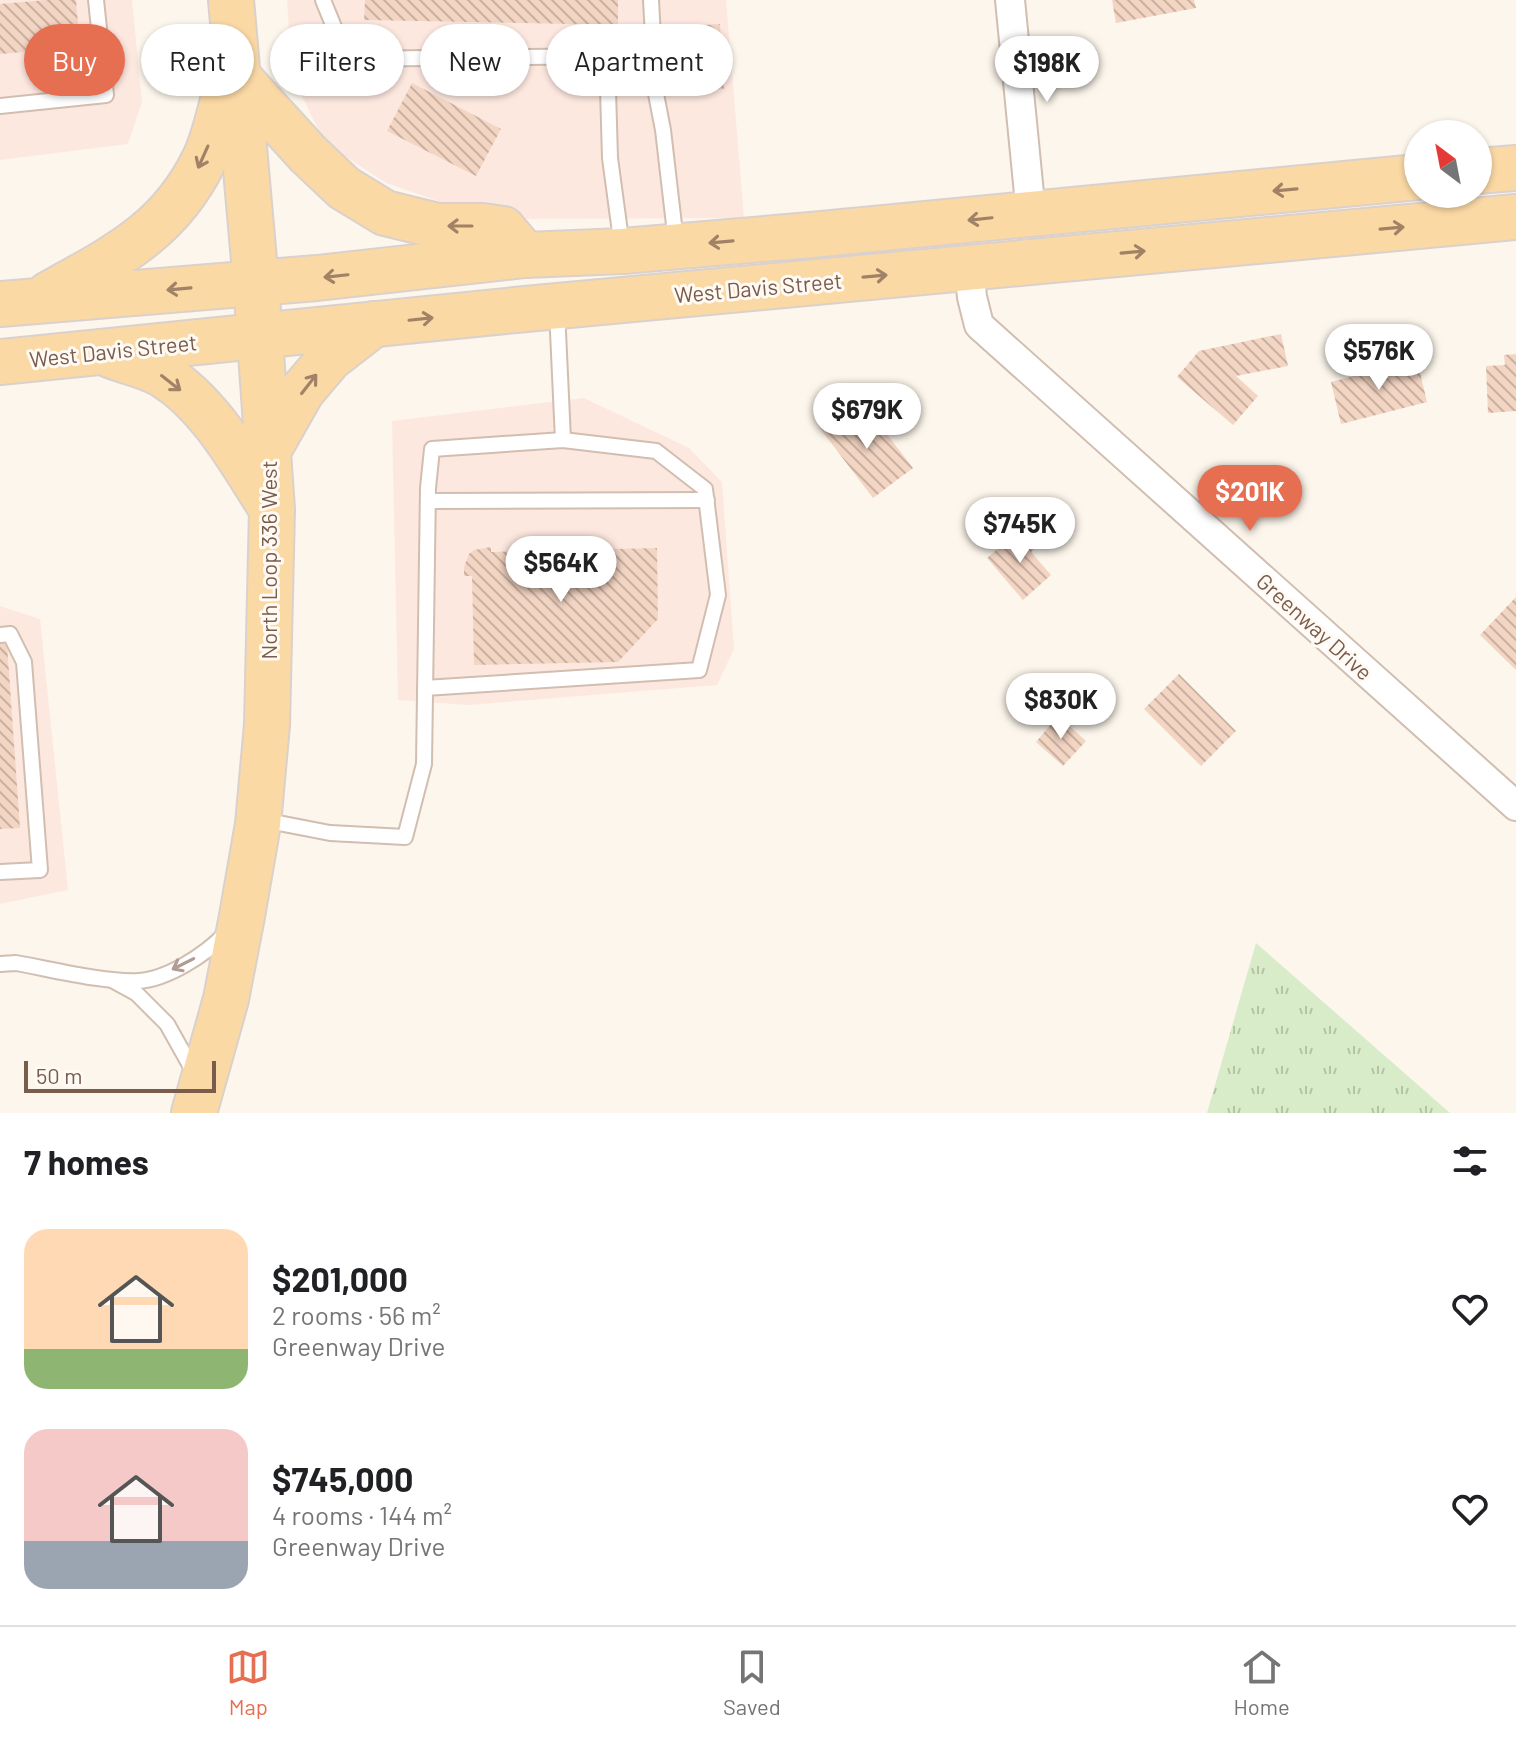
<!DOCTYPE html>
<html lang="en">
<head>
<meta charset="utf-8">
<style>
  :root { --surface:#fff; --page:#f6f6f6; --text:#202124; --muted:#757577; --line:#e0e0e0; --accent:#e76f51 }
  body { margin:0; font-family:Barlow,sans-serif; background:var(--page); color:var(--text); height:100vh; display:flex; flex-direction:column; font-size:30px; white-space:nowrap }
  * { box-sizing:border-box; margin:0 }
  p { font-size:26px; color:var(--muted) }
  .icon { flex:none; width:44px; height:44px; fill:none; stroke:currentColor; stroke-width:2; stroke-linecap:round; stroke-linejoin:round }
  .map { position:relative; height:1113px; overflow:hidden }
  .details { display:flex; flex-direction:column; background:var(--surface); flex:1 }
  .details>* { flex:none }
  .hud { position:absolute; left:24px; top:24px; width:800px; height:72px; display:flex; gap:16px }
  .needle { width:52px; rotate:328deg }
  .tools { position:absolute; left:1404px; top:120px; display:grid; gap:16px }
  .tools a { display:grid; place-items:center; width:88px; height:88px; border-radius:50%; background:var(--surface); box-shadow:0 2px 6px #0004; font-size:40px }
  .scale { position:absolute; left:24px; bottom:20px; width:192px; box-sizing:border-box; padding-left:8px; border:4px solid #7a5c4d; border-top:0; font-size:22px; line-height:28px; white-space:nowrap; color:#7a5c4d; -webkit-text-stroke:6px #fffaf3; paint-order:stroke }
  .price { position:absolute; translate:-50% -68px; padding:0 18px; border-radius:28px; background:#fff; color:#222; font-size:26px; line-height:52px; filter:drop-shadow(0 2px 4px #0008) }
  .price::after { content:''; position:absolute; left:50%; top:48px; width:24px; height:18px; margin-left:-12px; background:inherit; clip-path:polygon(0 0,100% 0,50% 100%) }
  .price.current { background:var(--accent); color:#fff }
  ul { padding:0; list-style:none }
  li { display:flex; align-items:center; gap:24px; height:200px; padding:0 24px }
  li span { display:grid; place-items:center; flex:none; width:224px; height:160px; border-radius:24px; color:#555 }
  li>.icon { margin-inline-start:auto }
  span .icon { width:96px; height:96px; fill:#fffc; stroke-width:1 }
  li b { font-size:34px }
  h2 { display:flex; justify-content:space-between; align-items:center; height:96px; padding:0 24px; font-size:34px }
  .tag { padding:0 28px; border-radius:36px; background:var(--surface); box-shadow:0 2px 6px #0004; font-size:28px; line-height:72px }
  .tag.current { background:var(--accent); color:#fff }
  .dock { display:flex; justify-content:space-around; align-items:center; height:112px; border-top:2px solid var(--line); background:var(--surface); font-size:22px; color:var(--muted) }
  .dock a { display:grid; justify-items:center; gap:4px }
  .dock .current { color:var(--accent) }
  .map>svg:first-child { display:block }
  .commercial { fill:#fde8e0 }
  .grass { fill:url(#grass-tufts) }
  .building { fill:url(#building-back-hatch) }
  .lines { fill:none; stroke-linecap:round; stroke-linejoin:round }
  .lane-casing { stroke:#d1beb0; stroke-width:18 }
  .street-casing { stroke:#d1beb0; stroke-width:32 }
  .primary-casing { stroke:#dad1cd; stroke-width:48 }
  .lane { stroke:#fff; stroke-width:14 }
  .street { stroke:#fff; stroke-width:28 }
  .primary { stroke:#fbd9a5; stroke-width:44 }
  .oneway { stroke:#a18267 }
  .oneway2 { stroke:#af9d94 }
  .labels { text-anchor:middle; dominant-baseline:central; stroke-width:6; stroke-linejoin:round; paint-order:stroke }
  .street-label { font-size:22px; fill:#7a5c4d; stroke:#fffaf3 }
</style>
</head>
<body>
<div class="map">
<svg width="1516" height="1113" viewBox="0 0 1516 1113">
  <defs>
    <pattern id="grass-tufts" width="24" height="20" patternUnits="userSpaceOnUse" patternTransform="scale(2)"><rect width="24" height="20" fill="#d8ecc9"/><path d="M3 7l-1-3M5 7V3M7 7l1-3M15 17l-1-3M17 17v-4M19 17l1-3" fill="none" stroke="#b4c2a5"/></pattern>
    <pattern id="building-back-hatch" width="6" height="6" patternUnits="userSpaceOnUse" patternTransform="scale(2)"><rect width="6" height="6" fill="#f3d5c3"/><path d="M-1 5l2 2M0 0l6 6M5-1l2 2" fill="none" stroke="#cab0a1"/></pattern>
  </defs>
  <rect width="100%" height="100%" fill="#fdf6ec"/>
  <g class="commercial">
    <polygon points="0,0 132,0 142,102 128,144 0,160"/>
    <polygon points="287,0 726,0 744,218 490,219 386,183 325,143 292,76"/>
    <polygon points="584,398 689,448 722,482 734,649 717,685 468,705 398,700 392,421"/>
    <polygon points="0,606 40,619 68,890 0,904"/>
  </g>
  <polygon class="grass" points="1256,943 1450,1113 1207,1113"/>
  <g class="building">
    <polygon points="47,0 76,0 80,47 0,54 0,4"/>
    <polygon points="365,0 618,0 618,25 364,20"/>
    <polygon points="1112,0 1194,0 1196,8 1116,23"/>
    <polygon points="720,24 724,89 662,92 658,28"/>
    <polygon points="412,83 501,129 476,176 387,131"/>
    <polygon points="1281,334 1288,366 1236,376 1258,396 1233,425 1177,377 1199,351"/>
    <polygon points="1516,354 1516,411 1488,413 1486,366 1505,365 1504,355"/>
    <polygon points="1417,360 1427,402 1341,424 1331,382"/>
    <polygon points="840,410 851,425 869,411 913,468 873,498 819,427"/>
    <polygon points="1021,529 1036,547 1031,552 1051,575 1023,600 987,558"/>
    <polygon points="491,547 491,552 657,548 658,619 618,662 474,665 472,576 464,576 464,567 469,554 474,550"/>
    <polygon points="1516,597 1516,670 1480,635"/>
    <polygon points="0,644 7,644 20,828 0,829"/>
    <polygon points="1179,674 1236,731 1201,766 1144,709"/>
    <polygon points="1058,716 1086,741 1063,766 1036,742"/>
  </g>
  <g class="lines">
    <defs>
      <g id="lane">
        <polyline points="323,0 347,59 607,56 610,158 622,247"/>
        <polyline points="651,0 656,94 663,130 676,242"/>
        <polyline points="0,106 106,95 96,0"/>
        <polyline points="557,310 563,440"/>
        <polyline points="428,501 707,500"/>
        <polyline points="0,635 10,634 24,662 40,870 0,872"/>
        <polyline points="263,820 330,833 405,837 424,764 428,488 432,449 563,440 656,451 705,489 718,595 699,670 425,688"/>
        <path d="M 0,964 L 16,963 C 50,969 106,983 139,981 C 168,979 206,954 225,934"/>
        <polyline points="114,981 136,993 167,1024 195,1074"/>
      </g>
      <g id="street">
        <polyline points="1010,0 1031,214"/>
        <polyline points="969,267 972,297 979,325 1516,806"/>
      </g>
      <g id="primary">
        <polyline points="238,77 308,154 344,188 385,213 438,226 482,226 503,229 525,255"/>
        <polyline points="1478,171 1516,168"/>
        <path d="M 49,294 C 115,257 169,232 204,160 C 216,136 221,104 229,78"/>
        <polyline points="0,304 317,278 525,255 623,251 811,235 1418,177"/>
        <path d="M 110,355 C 127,362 148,366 163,375 C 211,405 240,460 270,506"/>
        <polyline points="0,362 515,310 1516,217"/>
        <polyline points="268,451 302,391 330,358 374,324"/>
        <polyline points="194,1113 226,999 242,916 258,824 267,725 272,509 256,283 231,0"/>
      </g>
    </defs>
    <use href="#lane" class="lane-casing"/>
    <use href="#street" class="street-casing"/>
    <use href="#primary" class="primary-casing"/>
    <use href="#lane" class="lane"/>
    <use href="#street" class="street"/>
    <use href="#primary" class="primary"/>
  </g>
  <defs><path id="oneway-shaft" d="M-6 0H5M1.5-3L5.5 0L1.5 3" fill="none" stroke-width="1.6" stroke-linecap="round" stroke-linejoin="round" transform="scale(2)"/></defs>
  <g class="oneway">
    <use href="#oneway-shaft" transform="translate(203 157) rotate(114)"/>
    <use href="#oneway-shaft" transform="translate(1285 190) rotate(175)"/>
    <use href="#oneway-shaft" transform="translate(980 219) rotate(174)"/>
    <use href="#oneway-shaft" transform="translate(460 226) rotate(180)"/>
    <use href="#oneway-shaft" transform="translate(1392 228) rotate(-5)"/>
    <use href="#oneway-shaft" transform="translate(721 242) rotate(175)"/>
    <use href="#oneway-shaft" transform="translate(1133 252) rotate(-5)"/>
    <use href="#oneway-shaft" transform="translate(336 276) rotate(174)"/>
    <use href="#oneway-shaft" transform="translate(875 276) rotate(-5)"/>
    <use href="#oneway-shaft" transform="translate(179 289) rotate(175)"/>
    <use href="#oneway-shaft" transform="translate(421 319) rotate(-6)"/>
    <use href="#oneway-shaft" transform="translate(171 383) rotate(38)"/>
    <use href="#oneway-shaft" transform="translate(309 384) rotate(-52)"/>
  </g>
  <use class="oneway2" href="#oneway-shaft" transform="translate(183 964) rotate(153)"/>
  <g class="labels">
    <g class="street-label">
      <text transform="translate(758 287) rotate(-5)">West Davis Street</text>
      <text transform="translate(113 350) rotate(-6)">West Davis Street</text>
      <text transform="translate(268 560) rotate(-90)">North Loop 336 West</text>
      <text transform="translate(1315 626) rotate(42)">Greenway Drive</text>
    </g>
  </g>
</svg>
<div class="tools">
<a><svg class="needle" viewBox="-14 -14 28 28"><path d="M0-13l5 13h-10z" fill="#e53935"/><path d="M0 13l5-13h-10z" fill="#757577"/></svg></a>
</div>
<div class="scale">50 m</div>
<b class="price" style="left:1047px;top:104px">$198K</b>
<b class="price" style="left:1379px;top:392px">$576K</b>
<b class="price" style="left:867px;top:451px">$679K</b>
<b class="price current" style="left:1250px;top:533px">$201K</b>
<b class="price" style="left:1020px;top:565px">$745K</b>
<b class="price" style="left:561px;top:604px">$564K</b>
<b class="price" style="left:1061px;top:741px">$830K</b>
<div class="hud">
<a class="tag current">Buy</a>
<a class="tag">Rent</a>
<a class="tag">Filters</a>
<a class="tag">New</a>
<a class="tag">Apartment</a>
</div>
</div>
<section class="details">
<h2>7 homes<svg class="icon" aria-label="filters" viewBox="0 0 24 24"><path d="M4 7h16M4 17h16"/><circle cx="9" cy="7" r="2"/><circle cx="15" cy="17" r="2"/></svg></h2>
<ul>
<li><span style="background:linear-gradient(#ffd9b3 75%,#8fb573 0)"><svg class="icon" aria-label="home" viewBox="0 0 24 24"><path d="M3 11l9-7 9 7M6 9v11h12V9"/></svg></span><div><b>$201,000</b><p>2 rooms · 56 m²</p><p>Greenway Drive</p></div><svg class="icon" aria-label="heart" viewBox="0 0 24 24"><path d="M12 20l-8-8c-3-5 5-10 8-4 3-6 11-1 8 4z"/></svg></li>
<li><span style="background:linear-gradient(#f6c9c9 70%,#9aa5b1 0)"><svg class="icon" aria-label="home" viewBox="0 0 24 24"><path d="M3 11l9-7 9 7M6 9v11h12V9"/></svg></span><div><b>$745,000</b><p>4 rooms · 144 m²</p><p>Greenway Drive</p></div><svg class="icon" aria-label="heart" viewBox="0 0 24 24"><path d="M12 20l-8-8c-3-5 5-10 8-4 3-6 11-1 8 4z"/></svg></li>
</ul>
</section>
<nav class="dock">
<a class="current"><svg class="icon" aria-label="map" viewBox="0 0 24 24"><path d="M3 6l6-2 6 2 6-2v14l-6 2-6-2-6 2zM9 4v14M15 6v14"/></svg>Map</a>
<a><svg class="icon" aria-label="saved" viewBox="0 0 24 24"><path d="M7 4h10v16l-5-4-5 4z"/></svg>Saved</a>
<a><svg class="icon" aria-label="home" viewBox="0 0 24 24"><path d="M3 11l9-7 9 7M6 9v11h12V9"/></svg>Home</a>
</nav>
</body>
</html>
